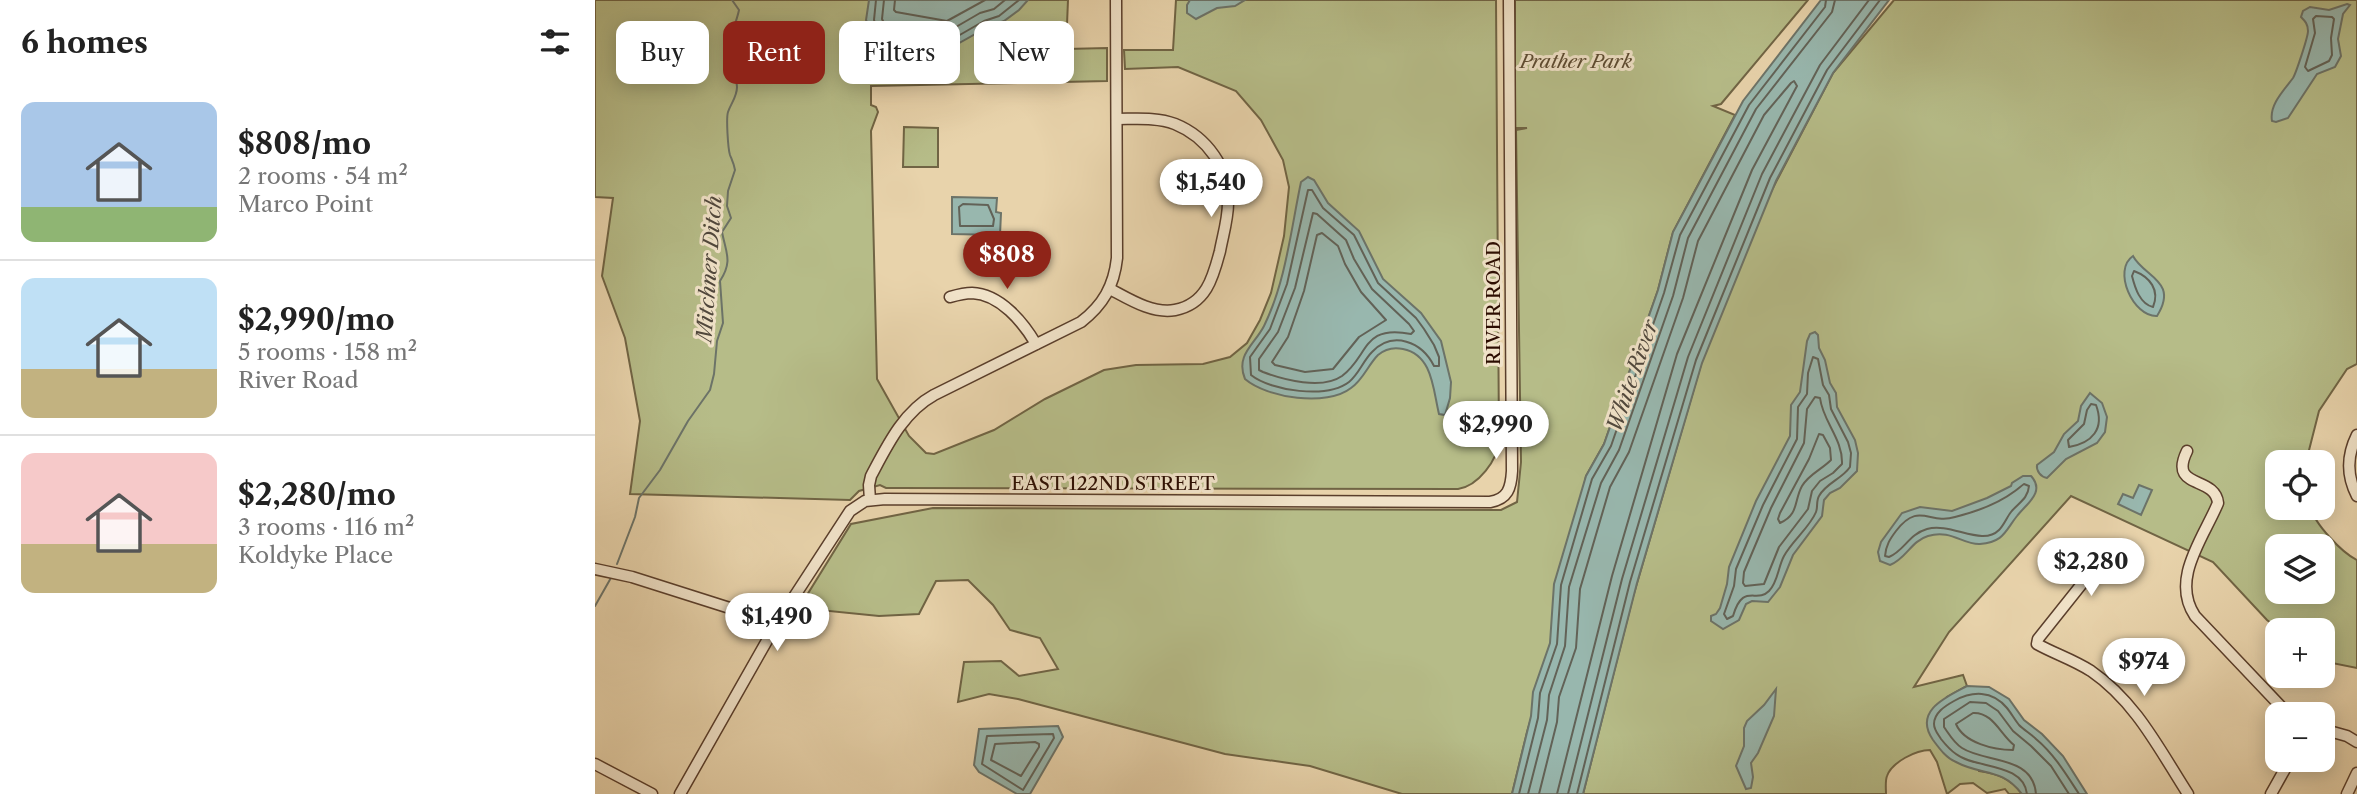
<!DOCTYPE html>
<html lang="en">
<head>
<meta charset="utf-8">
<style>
  :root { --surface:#fff; --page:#f6f6f6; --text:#222; --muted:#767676; --line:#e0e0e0; --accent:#8f2418 }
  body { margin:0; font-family:"Libre Caslon Text",serif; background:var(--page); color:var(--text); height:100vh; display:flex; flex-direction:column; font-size:26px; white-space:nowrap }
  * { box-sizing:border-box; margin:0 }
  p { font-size:23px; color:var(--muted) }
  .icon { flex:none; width:38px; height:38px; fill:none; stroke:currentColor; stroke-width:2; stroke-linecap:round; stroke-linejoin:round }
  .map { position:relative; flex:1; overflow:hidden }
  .details { display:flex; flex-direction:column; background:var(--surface); width:595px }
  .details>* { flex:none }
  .hud { position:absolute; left:21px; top:21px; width:665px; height:63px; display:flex; gap:14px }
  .fabs { position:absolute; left:1670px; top:450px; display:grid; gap:14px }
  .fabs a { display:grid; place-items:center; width:70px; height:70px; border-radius:14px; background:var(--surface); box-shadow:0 4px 18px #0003; font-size:35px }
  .price { position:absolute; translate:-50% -60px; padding:0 16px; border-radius:24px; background:#fff; color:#222; font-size:23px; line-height:46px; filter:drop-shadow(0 2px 4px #0008) }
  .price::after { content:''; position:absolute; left:50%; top:42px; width:21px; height:16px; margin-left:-10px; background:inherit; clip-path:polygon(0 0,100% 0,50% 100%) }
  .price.on { background:var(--accent); color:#fff }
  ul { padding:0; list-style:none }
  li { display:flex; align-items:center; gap:21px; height:175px; padding:0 21px }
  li+li { border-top:2px solid var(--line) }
  li span { display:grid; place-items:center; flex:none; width:196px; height:140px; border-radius:14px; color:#555 }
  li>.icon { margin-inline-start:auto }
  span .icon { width:84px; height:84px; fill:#fffc; stroke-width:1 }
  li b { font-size:30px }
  h2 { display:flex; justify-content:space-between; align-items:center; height:84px; padding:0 21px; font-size:30px }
  .tag { padding:0 24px; border-radius:14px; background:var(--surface); box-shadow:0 4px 18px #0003; font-size:24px; line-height:63px }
  .tag.on { background:var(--accent); color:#fff }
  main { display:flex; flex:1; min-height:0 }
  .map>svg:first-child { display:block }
  .green { fill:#b6bc88; stroke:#706444; stroke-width:2; fill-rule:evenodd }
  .water { fill:#98b7ae; stroke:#6c7368; stroke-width:2 }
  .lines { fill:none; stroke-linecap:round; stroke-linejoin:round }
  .shore { stroke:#626257; stroke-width:2 }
  .stream { stroke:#6c7368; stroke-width:2 }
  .minor-casing { stroke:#5a3e2b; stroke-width:13 }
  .minor { stroke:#f0e2c8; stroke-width:10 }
  .labels { text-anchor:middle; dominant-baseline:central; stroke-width:6; stroke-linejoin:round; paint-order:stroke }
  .park-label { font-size:19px; font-style:italic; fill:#5c4a30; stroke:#f0e2c8 }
  .street-label { font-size:19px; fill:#2b0c00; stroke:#f0e2c8 }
  .water-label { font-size:21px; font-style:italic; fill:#51483d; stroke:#f0e2c8 }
</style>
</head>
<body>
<main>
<section class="details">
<h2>6 homes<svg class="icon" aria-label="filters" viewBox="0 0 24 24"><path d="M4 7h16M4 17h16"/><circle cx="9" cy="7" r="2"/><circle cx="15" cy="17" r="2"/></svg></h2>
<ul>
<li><span style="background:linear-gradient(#a9c7e8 75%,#8fb573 0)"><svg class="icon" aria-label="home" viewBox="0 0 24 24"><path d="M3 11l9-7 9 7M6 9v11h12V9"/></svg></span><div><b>$808/mo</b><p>2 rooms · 54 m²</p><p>Marco Point</p></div></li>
<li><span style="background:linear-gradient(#bfe0f5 65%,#c2b280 0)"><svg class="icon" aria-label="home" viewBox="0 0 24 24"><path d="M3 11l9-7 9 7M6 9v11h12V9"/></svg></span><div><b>$2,990/mo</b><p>5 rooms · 158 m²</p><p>River Road</p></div></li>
<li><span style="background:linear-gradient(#f6c9c9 65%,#c2b280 0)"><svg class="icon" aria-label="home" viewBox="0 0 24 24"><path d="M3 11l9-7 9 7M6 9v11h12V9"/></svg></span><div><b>$2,280/mo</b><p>3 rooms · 116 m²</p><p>Koldyke Place</p></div></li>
</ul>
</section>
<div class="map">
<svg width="1762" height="794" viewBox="0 0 1762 794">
  <rect width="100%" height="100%" fill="#e8d3ab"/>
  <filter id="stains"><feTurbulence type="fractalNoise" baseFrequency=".00286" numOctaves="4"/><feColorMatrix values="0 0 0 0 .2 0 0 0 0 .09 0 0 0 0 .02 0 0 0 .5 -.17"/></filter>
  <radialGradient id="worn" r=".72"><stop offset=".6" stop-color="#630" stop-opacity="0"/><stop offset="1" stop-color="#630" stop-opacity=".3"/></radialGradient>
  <g class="green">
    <path d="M 0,0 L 473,0 L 471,49 L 512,48 L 512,81 L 276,86 L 276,105 L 281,107 L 283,112 L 276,131 L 282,379 L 314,436 L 331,453 L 339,454 L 399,430 L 450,399 L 509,370 L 541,365 L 608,364 L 635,357 L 652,343 L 665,320 L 676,293 L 689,236 L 694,187 L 688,160 L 666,120 L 641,91 L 583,67 L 530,69 L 529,50 L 578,50 L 581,0 L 901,0 L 904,440 C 903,460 883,486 863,489 L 301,488 L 291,488 L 285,485 L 264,491 L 255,500 L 35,494 L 45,421 L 30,338 L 7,276 L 18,198 L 0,197 Z"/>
    <polygon points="920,0 1213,0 1126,104 1118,106 1140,115 1078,232 1063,290 1009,444 991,476 954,658 932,732 917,794 807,794 715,766 630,754 423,699 394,694 363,702 369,662 406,661 424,676 463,669 445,638 415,630 398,605 373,580 341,581 324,614 284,616 204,608 256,524 338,508 906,510 922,502 926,462 921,130 932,128 920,128"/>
    <path d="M 1299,0 L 1762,0 L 1762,364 L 1752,369 L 1724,411 L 1711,462 L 1682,462 L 1682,508 L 1716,508 C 1719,523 1747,553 1762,560 L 1762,668 L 1727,661 L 1727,630 L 1685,630 L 1672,620 L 1618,562 L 1476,496 L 1354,632 L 1319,687 L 1368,675 L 1372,686 L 1352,697 L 1384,771 C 1403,774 1415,778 1427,794 L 1414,794 L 1410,789 L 1392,793 L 1378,783 L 1365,784 L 1352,794 L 1342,762 L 1335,750 C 1321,750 1297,762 1292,776 C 1290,781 1291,789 1291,794 L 988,794 L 1038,597 L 1110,351 L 1168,207 L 1238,73 ZM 1682,546 L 1727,546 L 1727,592 L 1682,592 Z"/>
    <polygon points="309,127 343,128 343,167 308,167"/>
  </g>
  <g class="water">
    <polygon points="274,0 433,0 424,10 409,21 393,27 357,47 336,46 302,39 289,40 278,35 271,20"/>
    <polygon points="595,0 650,0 640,6 622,8 601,19 592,13 592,5"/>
    <polygon points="1226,0 1294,0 1238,73 1181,181 1107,363 1042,583 988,794 917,794 936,716 938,692 955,643 959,584 991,476 1009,444 1063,290 1078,232 1148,101"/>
    <path d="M 1752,4 L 1755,5 L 1748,14 L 1743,39 L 1746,56 L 1740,67 L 1722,74 L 1693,118 L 1681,122 L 1677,121 C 1674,105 1689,90 1698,78 C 1701,73 1713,37 1713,31 C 1713,24 1710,21 1706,17 L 1708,11 L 1715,7 L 1734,10 Z"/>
    <path d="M 713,177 L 719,180 L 733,203 L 764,231 L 788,279 L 826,313 L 846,341 L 856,382 L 855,398 L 850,415 L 844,414 C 838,390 838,355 808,349 C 799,347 790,349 783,355 C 773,365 768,380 756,388 C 732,407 672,398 650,379 C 640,355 660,344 669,326 C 691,281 696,229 706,182 Z"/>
    <polygon points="357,197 402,198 401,212 406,213 405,235 357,234"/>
    <path d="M 1538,256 C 1549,277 1584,281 1562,316 C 1538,317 1517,270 1538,256 Z"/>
    <polygon points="1220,332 1223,335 1224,348 1230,360 1235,383 1241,393 1242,407 1260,440 1263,453 1262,471 1245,488 1235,493 1229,500 1227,516 1198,555 1185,587 1173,602 1157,601 1151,604 1144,620 1128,629 1116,621 1116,616 1121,614 1125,608 1132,584 1134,567 1161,501 1195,436 1196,405 1205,392 1212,341 1215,334"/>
    <path d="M 1495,393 L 1507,403 L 1512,417 L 1510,432 L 1502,443 L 1471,459 L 1452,478 C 1446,477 1441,471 1442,465 L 1459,452 L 1469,434 L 1483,421 L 1486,406 Z"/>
    <path d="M 1428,476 L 1436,476 C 1451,492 1431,504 1422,516 C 1410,531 1409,542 1385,544 C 1368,545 1356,529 1333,536 C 1316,541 1311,559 1295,565 L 1285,561 L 1283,552 L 1286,542 L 1307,513 L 1325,507 L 1357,511 L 1392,498 L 1416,486 L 1417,483 Z"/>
    <polygon points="1544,485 1557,490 1546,515 1523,504 1528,494 1538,498"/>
    <path d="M 1372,686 L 1394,687 L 1414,699 L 1429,720 L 1447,734 L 1468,756 L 1492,794 L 1427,794 C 1406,767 1387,776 1361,762 C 1351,758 1344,748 1338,740 C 1318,711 1351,697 1372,686 Z"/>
    <polygon points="1181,689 1179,716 1163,753 1156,763 1158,777 1156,788 1151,789 1141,766 1149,746 1149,728 1152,721 1169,705"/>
    <polygon points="463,726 468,737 435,794 422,794 384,772 379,765 384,729"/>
  </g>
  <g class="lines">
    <g class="shore">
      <polyline points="281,0 279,20 283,30 291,33 302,32 337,39 356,40 389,21 404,16 424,0"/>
      <polyline points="289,0 287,19 289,23 354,31 385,13 399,9 410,0"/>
      <polyline points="300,0 299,10 301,12 352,21 390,0"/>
      <polygon points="1721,16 1737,17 1739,19 1736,38 1737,55 1734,61 1713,71 1710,67 1720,33 1718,19"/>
      <path d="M 713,190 L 717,190 L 728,208 L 759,235 L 783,283 L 821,318 L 829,329 L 839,345 L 844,357 L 844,366 L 839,366 C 827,342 798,330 777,352 C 768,361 764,374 754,382 C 732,399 676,391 656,375 L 655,357 L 675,329 L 692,284 Z"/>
      <polygon points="368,204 393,205 399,219 398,226 365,226 364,207"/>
      <path d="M 718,213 L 722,214 L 751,240 L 759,259 L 777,289 L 814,324 L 819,331 L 816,334 C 767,324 774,356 747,376 C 727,390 689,380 668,372 L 664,370 L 664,359 L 683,332 L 700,288 Z"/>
      <polygon points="727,233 743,246 750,264 766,292 791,320 764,337 738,369 710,372 680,365 677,362 693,337 709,291 722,235"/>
      <path d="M 1539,271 C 1555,277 1565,290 1558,307 C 1545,304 1540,288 1537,276 Z"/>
      <path d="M 1218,357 L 1223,359 L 1228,385 L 1234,395 L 1236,409 L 1253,442 L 1256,453 L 1255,467 C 1247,479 1231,483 1224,496 C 1221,501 1223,507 1221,512 C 1215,527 1197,541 1189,556 C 1183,567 1183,582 1174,591 C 1161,604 1148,582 1138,616 L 1132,619 L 1129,614 L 1139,586 L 1141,569 L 1168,505 L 1202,439 L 1203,407 L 1212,394 L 1213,373 Z"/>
      <path d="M 1220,397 L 1225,398 C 1228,422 1248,439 1247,464 L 1238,473 L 1225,481 L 1217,491 L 1213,509 L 1184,547 L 1169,584 L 1150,586 L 1148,583 L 1149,572 L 1176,508 L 1209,443 L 1212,409 Z"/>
      <path d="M 1496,404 L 1501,405 C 1510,429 1497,443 1474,447 L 1473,440 L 1489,424 L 1492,410 Z"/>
      <path d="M 1224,434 L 1228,435 L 1235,448 L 1236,460 C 1226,470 1214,474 1207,486 C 1199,500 1204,515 1185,523 L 1183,519 L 1185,513 L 1214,459 Z"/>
      <path d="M 1429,484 L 1434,486 C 1433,499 1423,503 1416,512 C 1412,517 1409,525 1404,530 C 1387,547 1356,522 1332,529 C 1314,534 1309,551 1294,557 L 1290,556 C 1291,545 1295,539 1301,531 C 1324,501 1334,525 1360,517 C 1380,512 1404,503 1420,491 C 1423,489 1426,486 1429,484 Z"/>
      <path d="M 1378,713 C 1398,712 1405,734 1419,745 L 1418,750 C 1399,750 1369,743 1361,724 Z"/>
      <polygon points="458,734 459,738 428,790 387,764 392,736"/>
      <polygon points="440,742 444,744 444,747 426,776 396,760 400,744"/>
      <polyline points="924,794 943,718 945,693 962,644 966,585 997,479 1016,446 1069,293 1085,235 1154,105 1230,7 1231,0"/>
      <polyline points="933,794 952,720 954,695 970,646 974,587 1006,483 1024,450 1078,296 1093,238 1161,109 1237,12 1240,0"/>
      <polyline points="944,794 962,722 964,697 981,648 985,589 1015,487 1034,452 1088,298 1103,241 1169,115 1196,83 1199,81 1202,86 1157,170 1082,354 1017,576 962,794"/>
      <polyline points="973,794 1027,579 1093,357 1167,174 1225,65 1274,0"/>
      <polyline points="982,794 1035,582 1101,360 1175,178 1232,70 1285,0"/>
      <path d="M 1432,794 C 1428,762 1380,769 1361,754 C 1355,750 1350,744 1346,739 C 1343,734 1339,730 1339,724 C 1339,713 1350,706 1359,701 C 1377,691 1397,690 1412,708 C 1416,713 1420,720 1424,725 C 1429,730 1436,734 1441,739 C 1459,754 1471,774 1484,794"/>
      <path d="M 1441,794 C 1438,755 1390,763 1367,748 C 1359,743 1354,734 1349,727 L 1349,719 L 1375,702 L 1391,703 L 1403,711 L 1418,731 L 1436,746 L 1456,766 L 1474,794"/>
    </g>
    <g class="stream">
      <path d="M 22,564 L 40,517 L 44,498 L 65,470 L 93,421 L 115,390 L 119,374 L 122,341 L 128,323 L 125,281 C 138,261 131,253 127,232 L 136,218 L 132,206 L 133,191 L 140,170 C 139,164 137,160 135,155 C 133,149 131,118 133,112 C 136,103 142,97 142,87 C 142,77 134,68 133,57 C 131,44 141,25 144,10 L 137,0"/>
      <polyline points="0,606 17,576"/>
    </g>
    <defs>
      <g id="minor">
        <path d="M 515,289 C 534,299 557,314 580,310 C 611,304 618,278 625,251 C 628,235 633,219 633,203 C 635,169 612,137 580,124 C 562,117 541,119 522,119"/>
        <path d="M 355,297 C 362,295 370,293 377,293 C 405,294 428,322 441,344"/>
        <path d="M 1762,435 C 1752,455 1751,475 1762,496"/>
        <path d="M 1592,451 C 1573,490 1620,475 1623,503 C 1609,537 1575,579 1600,616 L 1693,714"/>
        <path d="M 275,500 L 274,485 L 276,476 C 292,446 308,412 339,395 L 486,322 C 508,305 519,286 522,258 L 521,0"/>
        <path d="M 1504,545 L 1490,580 L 1443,639 L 1442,644 C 1460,654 1477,659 1496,671 C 1541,702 1564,749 1593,794"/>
        <polyline points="0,569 37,577 182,623"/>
        <polyline points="1727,729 1752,736 1762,742"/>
        <polyline points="0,764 57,794"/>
        <path d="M 85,794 L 182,623 L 255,511 L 270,501 L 290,499 L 895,502 C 913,499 916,488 917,471 L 914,0"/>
        <polyline points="1676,794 1695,760"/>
        <polyline points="1752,794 1762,773"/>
      </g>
    </defs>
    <use href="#minor" class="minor-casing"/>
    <use href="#minor" class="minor"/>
  </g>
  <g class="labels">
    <g class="park-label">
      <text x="981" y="61">Prather Park</text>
    </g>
    <g class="street-label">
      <text transform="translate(898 303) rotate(-90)">RIVER ROAD</text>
      <text x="518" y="483">EAST 122ND STREET</text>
    </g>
    <g class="water-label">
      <text transform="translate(114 269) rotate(-86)">Mitchner Ditch</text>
      <text transform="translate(1037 376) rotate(-71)">White River</text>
    </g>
  </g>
  <rect width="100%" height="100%" filter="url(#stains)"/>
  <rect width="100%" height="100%" fill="url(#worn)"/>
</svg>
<div class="fabs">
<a><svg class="icon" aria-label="locate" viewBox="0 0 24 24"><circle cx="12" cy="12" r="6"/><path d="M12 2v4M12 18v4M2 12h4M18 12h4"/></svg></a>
<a><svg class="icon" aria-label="layers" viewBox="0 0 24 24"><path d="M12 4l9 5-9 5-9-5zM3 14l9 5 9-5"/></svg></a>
<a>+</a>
<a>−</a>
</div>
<b class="price" style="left:616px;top:219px">$1,540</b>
<b class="price on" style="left:412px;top:291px">$808</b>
<b class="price" style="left:901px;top:461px">$2,990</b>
<b class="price" style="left:1496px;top:598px">$2,280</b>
<b class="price" style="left:182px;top:653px">$1,490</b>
<b class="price" style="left:1549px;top:698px">$974</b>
<div class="hud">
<a class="tag">Buy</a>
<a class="tag on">Rent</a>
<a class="tag">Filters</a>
<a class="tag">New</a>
</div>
</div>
</main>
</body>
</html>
